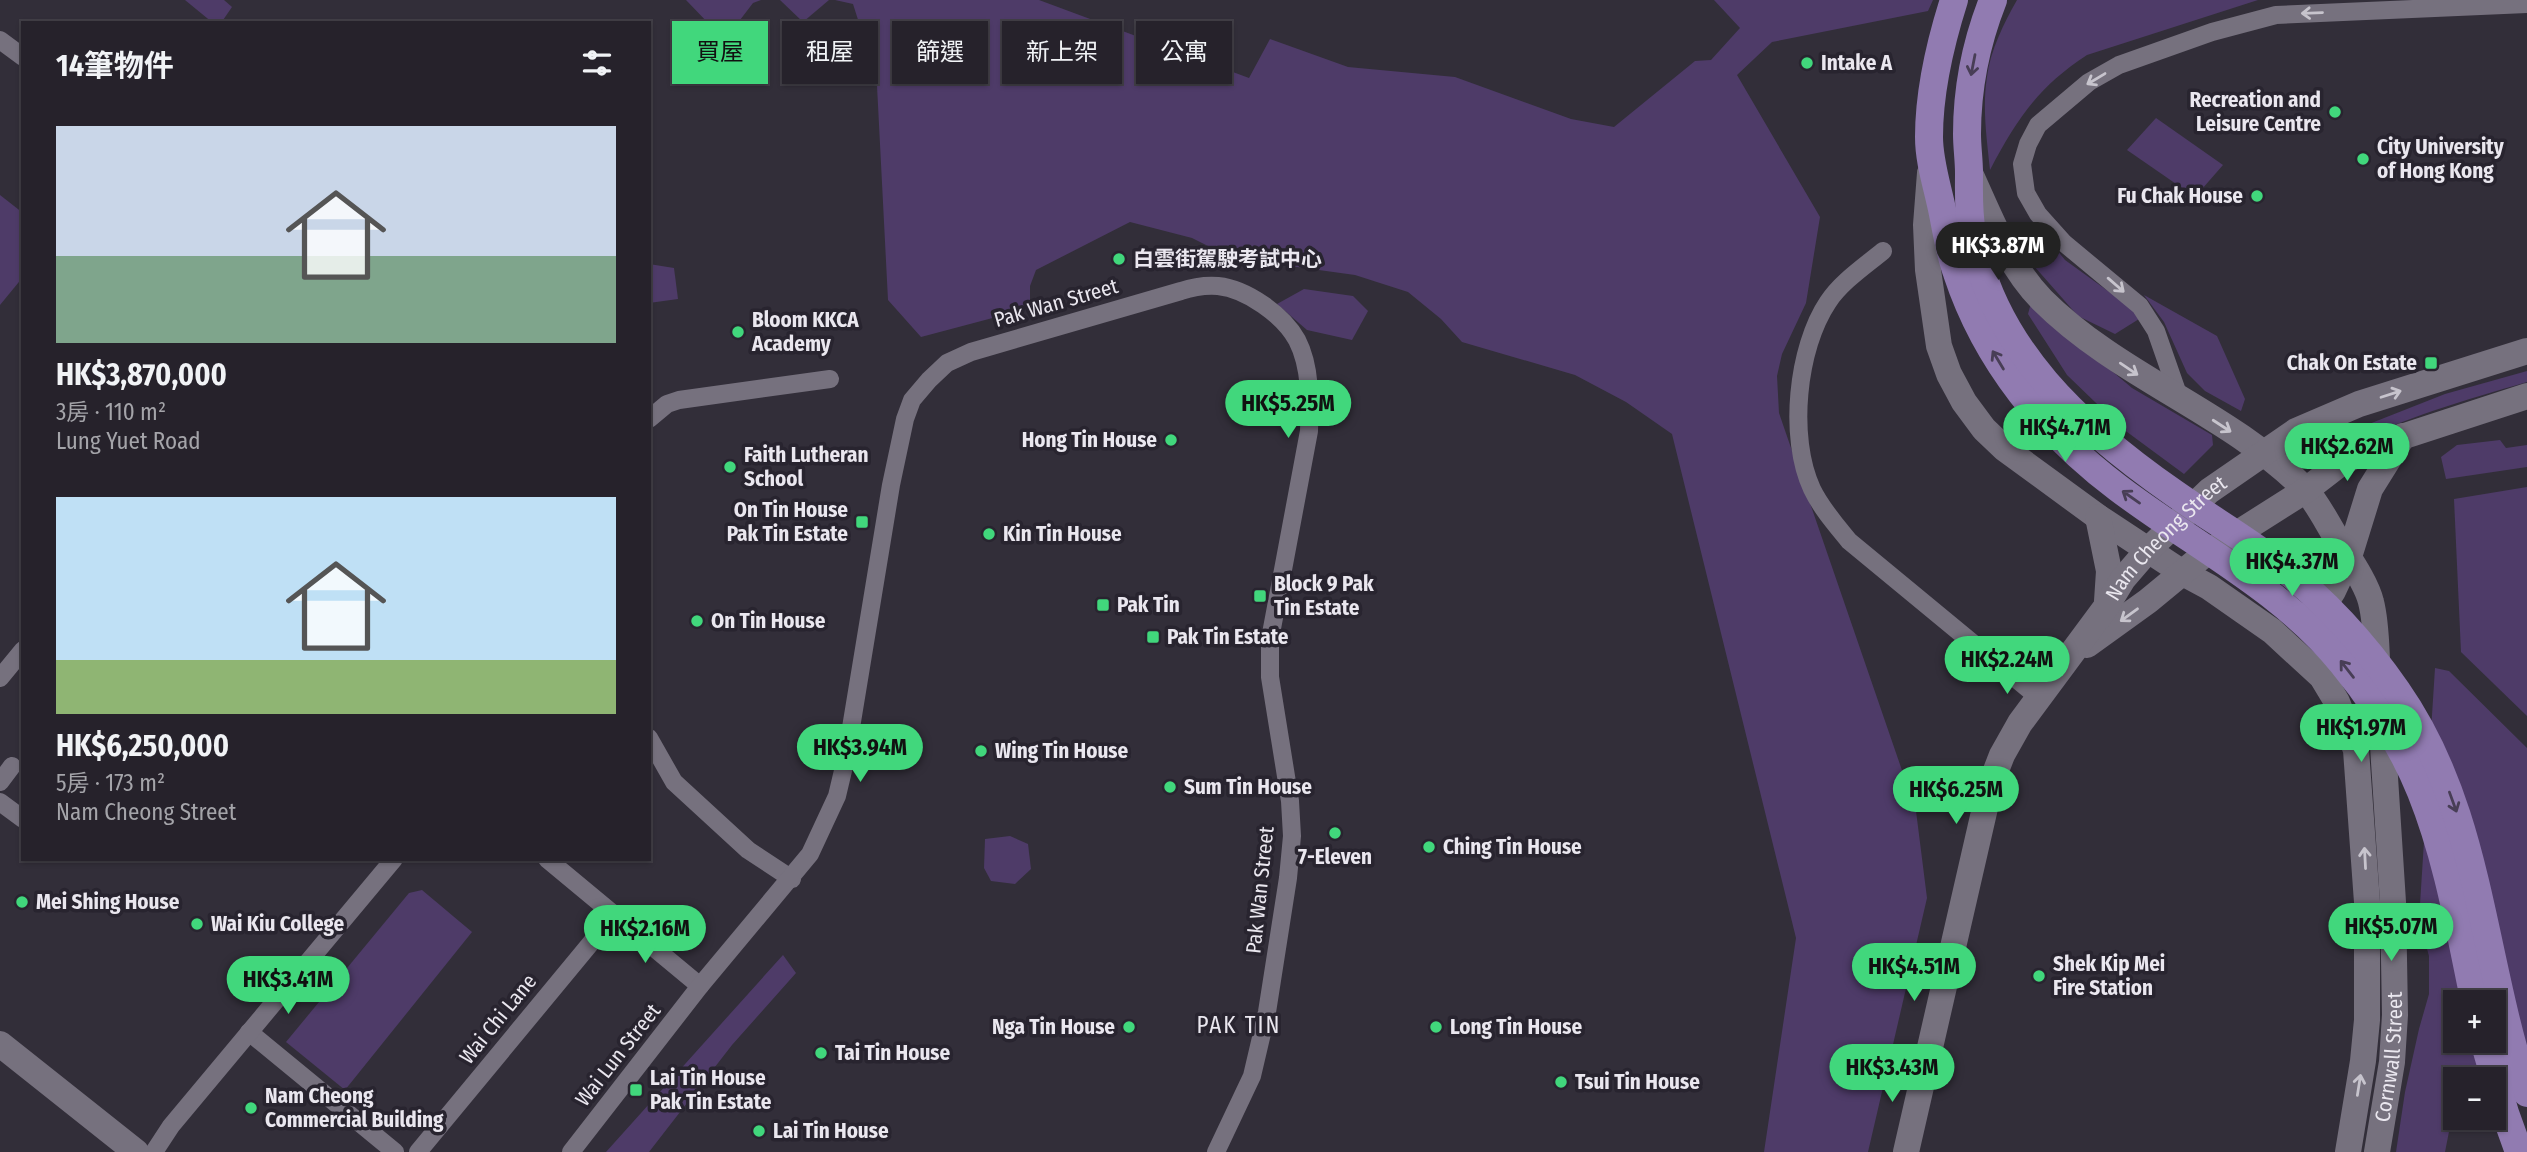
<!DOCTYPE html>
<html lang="zh-TW">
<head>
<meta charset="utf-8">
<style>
  :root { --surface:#26222b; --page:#2e2a33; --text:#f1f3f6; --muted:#a4a4a9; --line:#423f47; --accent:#41d77c }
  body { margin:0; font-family:"Fira Sans Condensed","Noto Sans TC",sans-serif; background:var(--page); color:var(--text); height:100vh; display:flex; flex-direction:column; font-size:26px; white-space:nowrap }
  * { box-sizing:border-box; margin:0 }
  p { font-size:23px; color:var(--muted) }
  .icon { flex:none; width:38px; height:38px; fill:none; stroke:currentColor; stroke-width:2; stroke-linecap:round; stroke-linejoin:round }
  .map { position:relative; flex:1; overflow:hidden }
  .panel { position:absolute; left:21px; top:21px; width:630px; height:840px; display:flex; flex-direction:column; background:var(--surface); border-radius:0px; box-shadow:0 2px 5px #0004,0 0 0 2px var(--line) }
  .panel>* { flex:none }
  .banner { position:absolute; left:672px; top:21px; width:665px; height:63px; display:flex; gap:14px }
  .controls { position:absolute; left:2443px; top:990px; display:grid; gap:14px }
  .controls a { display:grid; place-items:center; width:63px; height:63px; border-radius:0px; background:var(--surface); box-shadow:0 2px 5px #0004,0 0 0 2px var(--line); font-size:35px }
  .price { position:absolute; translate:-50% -60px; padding:0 16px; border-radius:24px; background:var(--accent); color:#111; font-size:23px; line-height:46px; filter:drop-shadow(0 2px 4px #0008) }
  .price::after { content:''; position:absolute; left:50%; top:42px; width:21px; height:16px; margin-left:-10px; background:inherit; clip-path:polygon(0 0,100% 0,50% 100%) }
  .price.selected { background:#222; color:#fff }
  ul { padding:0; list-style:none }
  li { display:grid; align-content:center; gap:14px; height:371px; padding:0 35px }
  li span { display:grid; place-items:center; height:217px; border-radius:0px; color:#555 }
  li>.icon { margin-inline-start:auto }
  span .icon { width:126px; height:126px; fill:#fffc; stroke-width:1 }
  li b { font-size:30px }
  h2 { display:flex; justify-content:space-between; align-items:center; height:84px; padding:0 35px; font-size:30px }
  .pill { padding:0 24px; border-radius:0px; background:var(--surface); box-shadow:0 2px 5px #0004,0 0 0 2px var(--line); font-size:24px; line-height:63px }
  .pill.selected { background:var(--accent); color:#111 }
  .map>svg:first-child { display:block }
  .green { fill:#4e3b68; fill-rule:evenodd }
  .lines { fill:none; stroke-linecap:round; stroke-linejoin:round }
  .street { stroke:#76717e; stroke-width:18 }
  .secondary { stroke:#76717e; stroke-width:26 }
  .primary { stroke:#917bb1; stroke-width:28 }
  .oneway { stroke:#c7c4cd }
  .oneway2 { stroke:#483e56 }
  .poi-dot { fill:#41d77c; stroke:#28242f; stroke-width:2.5 }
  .labels { text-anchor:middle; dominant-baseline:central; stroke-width:7; stroke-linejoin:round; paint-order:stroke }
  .poi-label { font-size:21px; font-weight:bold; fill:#eae7ef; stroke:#28242f; text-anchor:start }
  .street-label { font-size:21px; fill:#eae7ef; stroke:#28242f }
  .neighbourhood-label { font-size:23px; letter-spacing:2px; fill:#eae7ef; stroke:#28242f }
</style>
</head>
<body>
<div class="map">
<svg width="2527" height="1152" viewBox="0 0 2527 1152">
  <rect width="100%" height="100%" fill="#322e39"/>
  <g class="green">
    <polygon points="185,0 224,0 232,7 221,23 213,23"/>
    <polygon points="686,0 761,0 753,3 740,20 711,26"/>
    <polygon points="780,0 829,0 803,22"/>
    <polygon points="835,0 1039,0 1249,78 1270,39 1348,67 1455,77 1571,119 1614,127 1695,61 1711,60 1740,28 1714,0 1933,0 1928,11 1772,42 1737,75 1820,217 1806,303 1782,354 1777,376 1779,413 1916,811 1927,898 1868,1152 1764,1152 1796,938 1672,434 1626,402 1575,375 1462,342 1441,319 1408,292 1355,275 1232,258 1192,238 1130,222 1036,270 1030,286 1030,308 921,337 888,300 876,66 856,54 860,26 853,4"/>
    <path d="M 2017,0 L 2258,0 L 2087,55 C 2038,87 2017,119 1990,170 C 1987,140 1982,108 1987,77 C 1990,51 2004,23 2017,0 Z"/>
    <polygon points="2156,118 2223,165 2195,197 2127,150"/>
    <polygon points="0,195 23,213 23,277 0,305"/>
    <polygon points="2048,239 2065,260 2137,312 2139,319 2115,334 2078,316 2034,266 2037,247"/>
    <polygon points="649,264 674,268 678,299 649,303"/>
    <polygon points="1304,289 1353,296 1368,311 1352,340 1307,330 1277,304"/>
    <polygon points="2144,295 2217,336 2245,399 2241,411 2205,391 2187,373 2164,322"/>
    <polygon points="2031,303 2132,388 2212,435 2213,445 2184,474 2123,429 2067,375 2028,314"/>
    <path d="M 2527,371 L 2527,382 C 2465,400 2402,418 2344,448 L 2336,437 L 2445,394 Z"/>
    <polygon points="2500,440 2506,448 2527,445 2527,467 2446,479 2441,457 2457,445"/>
    <polygon points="2527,487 2527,716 2461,652 2454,499"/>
    <path d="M 2435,668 L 2449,671 L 2527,748 L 2527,1056 L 2490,1080 L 2455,1080 L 2455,1101 L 2445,1152 L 2396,1152 L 2405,1092 L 2419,1029 L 2429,994 L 2429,956 L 2419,920 ZM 2455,1003 L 2494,1003 L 2494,1041 L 2455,1041 Z"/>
    <polygon points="1010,836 1028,844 1031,869 1015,884 991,881 984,868 985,839"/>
    <polygon points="422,890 472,932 345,1090 286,1042 409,893"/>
    <polygon points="783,955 796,973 732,1045 649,1152 606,1152"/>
  </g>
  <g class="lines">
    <g class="street">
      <polyline points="0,40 23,57"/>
      <path d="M 1883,251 C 1865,266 1841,282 1828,302 C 1797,348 1788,438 1812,489 C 1821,508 1836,525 1849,541 L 2038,697"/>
      <polyline points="2179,397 2156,331 2140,306 2064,243 2038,214 2026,193 2022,164 2028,144 2038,125 2089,82 2119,65 2212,32 2276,15 2527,4"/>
      <polyline points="649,419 667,404 679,400 830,379"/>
      <polyline points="0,678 23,650"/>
      <polyline points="649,738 674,782 748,850 792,879"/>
      <polyline points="0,782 12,766"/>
      <polyline points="0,802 23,819"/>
      <polyline points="547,859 700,986"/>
      <polyline points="249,1032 395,1152"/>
      <polyline points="154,1152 171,1126 394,859"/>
      <polyline points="418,1152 614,915"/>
      <path d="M 571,1152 L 700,986 L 810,854 L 837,796 L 846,758 L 891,485 L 905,419 L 912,400 L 929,380 L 947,363 L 971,352 L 1181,291 C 1193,287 1205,285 1218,286 C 1247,289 1283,315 1297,340 C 1311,367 1310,402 1309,431 L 1270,639 L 1270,677 L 1290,801 L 1292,836 L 1288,878 L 1267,1012 L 1252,1076 L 1216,1152"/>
    </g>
    <g class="secondary">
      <path d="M 1969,171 C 1990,216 2007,264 2042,300 C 2119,377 2228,412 2304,488 C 2318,503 2328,525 2339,542 C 2349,558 2367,584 2371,602 C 2377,625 2376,652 2378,676"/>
      <polyline points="1930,173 1926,225 1928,270 1939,346 1949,374 1964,402 1984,429 2005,449 2098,517 2183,573 2209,587 2272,631 2322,677 2337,702 2356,750 2367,902 2367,1020 2363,1061 2348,1152"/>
      <polyline points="2098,517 2109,571 2107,601"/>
      <polyline points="2306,617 2326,602 2333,591 2349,557 2370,489 2403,436"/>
      <polyline points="2087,645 2148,601 2205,554 2306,490 2341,463 2374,446 2527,396"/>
      <polyline points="0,1044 136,1152"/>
      <path id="s1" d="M 1906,1152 L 1990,786 L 2002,755 L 2020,723 L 2106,607 L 2123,579 L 2148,550 L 2209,491 L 2296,431 L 2359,404 L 2527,351"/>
      <path id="s2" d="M 2377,1152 L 2392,1062 L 2395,1015 L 2393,902 L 2381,715"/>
    </g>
    <g class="primary">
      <path d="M 1954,0 C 1940,44 1929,90 1929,137 C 1929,163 1938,188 1943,214 C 1947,234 1950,254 1957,273 C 1986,361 2045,433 2118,488 C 2193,545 2281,588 2342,663 C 2374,702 2402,745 2421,792 C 2448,859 2460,932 2475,1003"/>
      <path d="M 1993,0 C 1976,43 1967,87 1967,134 C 1967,147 1969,160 1969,173 C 1969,193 1968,212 1972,232 C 1991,348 2082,429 2174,493 C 2208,517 2244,538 2277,563 C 2323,599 2364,643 2397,691 C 2481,811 2481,959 2527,1093"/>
      <polyline points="2484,1041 2505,1113 2519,1152"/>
    </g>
  </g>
  <defs><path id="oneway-shaft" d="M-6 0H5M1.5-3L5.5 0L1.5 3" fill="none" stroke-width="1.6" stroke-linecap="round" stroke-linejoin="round" transform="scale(1.75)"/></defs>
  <g class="oneway">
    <use href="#oneway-shaft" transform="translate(2312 13) rotate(178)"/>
    <use href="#oneway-shaft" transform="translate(2096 79) rotate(149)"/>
    <use href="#oneway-shaft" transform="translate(2116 285) rotate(41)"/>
    <use href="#oneway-shaft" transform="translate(2129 369) rotate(34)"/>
    <use href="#oneway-shaft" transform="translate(2391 394) rotate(-18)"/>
    <use href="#oneway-shaft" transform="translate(2222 426) rotate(33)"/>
    <use href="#oneway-shaft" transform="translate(2129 615) rotate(144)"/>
    <use href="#oneway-shaft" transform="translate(2365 858) rotate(-93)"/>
    <use href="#oneway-shaft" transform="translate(2359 1085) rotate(-81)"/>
  </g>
  <g class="oneway2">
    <use href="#oneway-shaft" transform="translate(1973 65) rotate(101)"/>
    <use href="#oneway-shaft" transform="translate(1998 360) rotate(-121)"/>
    <use href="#oneway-shaft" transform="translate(2131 497) rotate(-145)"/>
    <use href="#oneway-shaft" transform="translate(2347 669) rotate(-128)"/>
    <use href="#oneway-shaft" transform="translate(2453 802) rotate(70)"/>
  </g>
  <g class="poi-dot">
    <circle cx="1807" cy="63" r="7"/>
    <circle cx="2335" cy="112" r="7"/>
    <circle cx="2363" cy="159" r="7"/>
    <circle cx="2257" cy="196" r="7"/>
    <circle cx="1119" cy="259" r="7"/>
    <circle cx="738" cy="332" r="7"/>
    <rect x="2424" y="356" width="14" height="14" rx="3.5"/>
    <circle cx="1171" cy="440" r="7"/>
    <circle cx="730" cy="467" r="7"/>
    <rect x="855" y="515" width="14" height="14" rx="3.5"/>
    <circle cx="989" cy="534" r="7"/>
    <rect x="1253" y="589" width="14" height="14" rx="3.5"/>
    <rect x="1096" y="598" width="14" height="14" rx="3.5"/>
    <circle cx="697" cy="621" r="7"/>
    <rect x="1146" y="630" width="14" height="14" rx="3.5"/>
    <circle cx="981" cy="751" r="7"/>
    <circle cx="1170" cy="787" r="7"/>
    <circle cx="1335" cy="833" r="7"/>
    <circle cx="1429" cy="847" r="7"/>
    <circle cx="22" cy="902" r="7"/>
    <circle cx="197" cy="924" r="7"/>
    <circle cx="2039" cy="976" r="7"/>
    <circle cx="1129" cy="1027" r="7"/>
    <circle cx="1436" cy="1027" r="7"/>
    <circle cx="821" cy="1053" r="7"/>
    <circle cx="1561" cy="1082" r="7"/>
    <rect x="629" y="1083" width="14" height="14" rx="3.5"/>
    <circle cx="251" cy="1108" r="7"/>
    <circle cx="759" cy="1131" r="7"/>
  </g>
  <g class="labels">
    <g class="poi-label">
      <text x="1821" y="63">Intake A</text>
      <text x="2321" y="100" text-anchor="end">Recreation and<tspan x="2321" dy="24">Leisure Centre</tspan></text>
      <text x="2377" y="147">City University<tspan x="2377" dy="24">of Hong Kong</tspan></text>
      <text x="2243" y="196" text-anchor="end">Fu Chak House</text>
      <text x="1133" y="259">白雲街駕駛考試中心</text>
      <text x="752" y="320">Bloom KKCA<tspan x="752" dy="24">Academy</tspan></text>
      <text x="2417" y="363" text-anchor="end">Chak On Estate</text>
      <text x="1157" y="440" text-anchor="end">Hong Tin House</text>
      <text x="744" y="455">Faith Lutheran<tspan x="744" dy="24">School</tspan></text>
      <text x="848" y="510" text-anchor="end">On Tin House<tspan x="848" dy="24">Pak Tin Estate</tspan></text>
      <text x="1003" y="534">Kin Tin House</text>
      <text x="1274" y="584">Block 9 Pak<tspan x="1274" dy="24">Tin Estate</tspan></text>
      <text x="1117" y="605">Pak Tin</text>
      <text x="711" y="621">On Tin House</text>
      <text x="1167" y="637">Pak Tin Estate</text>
      <text x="995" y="751">Wing Tin House</text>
      <text x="1184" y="787">Sum Tin House</text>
      <text x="1443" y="847">Ching Tin House</text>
      <text x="1335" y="857" text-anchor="middle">7-Eleven</text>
      <text x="36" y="902">Mei Shing House</text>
      <text x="211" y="924">Wai Kiu College</text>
      <text x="2053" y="964">Shek Kip Mei<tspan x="2053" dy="24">Fire Station</tspan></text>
      <text x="1115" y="1027" text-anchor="end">Nga Tin House</text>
      <text x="1450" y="1027">Long Tin House</text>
      <text x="835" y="1053">Tai Tin House</text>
      <text x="650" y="1078">Lai Tin House<tspan x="650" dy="24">Pak Tin Estate</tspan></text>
      <text x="1575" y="1082">Tsui Tin House</text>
      <text x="265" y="1096">Nam Cheong<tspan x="265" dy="24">Commercial Building</tspan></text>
      <text x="773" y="1131">Lai Tin House</text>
    </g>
    <g class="street-label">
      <text transform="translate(1056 303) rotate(-16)">Pak Wan Street</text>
      <text stroke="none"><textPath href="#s1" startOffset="682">Nam Cheong Street</textPath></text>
      <text transform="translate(1260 890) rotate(-84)">Pak Wan Street</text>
      <text transform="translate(498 1019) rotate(-51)">Wai Chi Lane</text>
      <text transform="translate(618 1055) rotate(-52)">Wai Lun Street</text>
      <text stroke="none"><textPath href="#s2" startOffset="96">Cornwall Street</textPath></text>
    </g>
    <g class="neighbourhood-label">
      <text x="1239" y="1025">PAK TIN</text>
    </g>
  </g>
</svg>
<div class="controls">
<a>+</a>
<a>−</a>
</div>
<b class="price selected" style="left:1998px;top:282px">HK$3.87M</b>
<b class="price" style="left:1288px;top:440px">HK$5.25M</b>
<b class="price" style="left:2065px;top:464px">HK$4.71M</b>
<b class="price" style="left:2347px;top:483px">HK$2.62M</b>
<b class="price" style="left:2292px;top:598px">HK$4.37M</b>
<b class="price" style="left:2007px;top:696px">HK$2.24M</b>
<b class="price" style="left:2361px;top:764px">HK$1.97M</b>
<b class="price" style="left:860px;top:784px">HK$3.94M</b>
<b class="price" style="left:1956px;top:826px">HK$6.25M</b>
<b class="price" style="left:2391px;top:963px">HK$5.07M</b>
<b class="price" style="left:645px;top:965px">HK$2.16M</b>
<b class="price" style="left:1914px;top:1003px">HK$4.51M</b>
<b class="price" style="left:288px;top:1016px">HK$3.41M</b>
<b class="price" style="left:1892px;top:1104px">HK$3.43M</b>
<div class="banner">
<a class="pill selected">買屋</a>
<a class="pill">租屋</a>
<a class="pill">篩選</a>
<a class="pill">新上架</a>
<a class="pill">公寓</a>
</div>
<section class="panel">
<h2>14筆物件<svg class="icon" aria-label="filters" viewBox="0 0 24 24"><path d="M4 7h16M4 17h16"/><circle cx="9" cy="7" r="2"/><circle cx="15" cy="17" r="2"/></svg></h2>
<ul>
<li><span style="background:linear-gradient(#c9d6e8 60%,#7fa58c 0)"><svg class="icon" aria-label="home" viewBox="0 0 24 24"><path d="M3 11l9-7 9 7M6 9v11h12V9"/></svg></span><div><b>HK$3,870,000</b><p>3房 · 110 m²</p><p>Lung Yuet Road</p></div></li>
<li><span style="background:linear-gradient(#bfe0f5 75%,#8fb573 0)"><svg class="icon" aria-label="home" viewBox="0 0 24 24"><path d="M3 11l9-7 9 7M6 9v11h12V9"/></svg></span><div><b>HK$6,250,000</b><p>5房 · 173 m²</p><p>Nam Cheong Street</p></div></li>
</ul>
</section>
</div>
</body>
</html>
